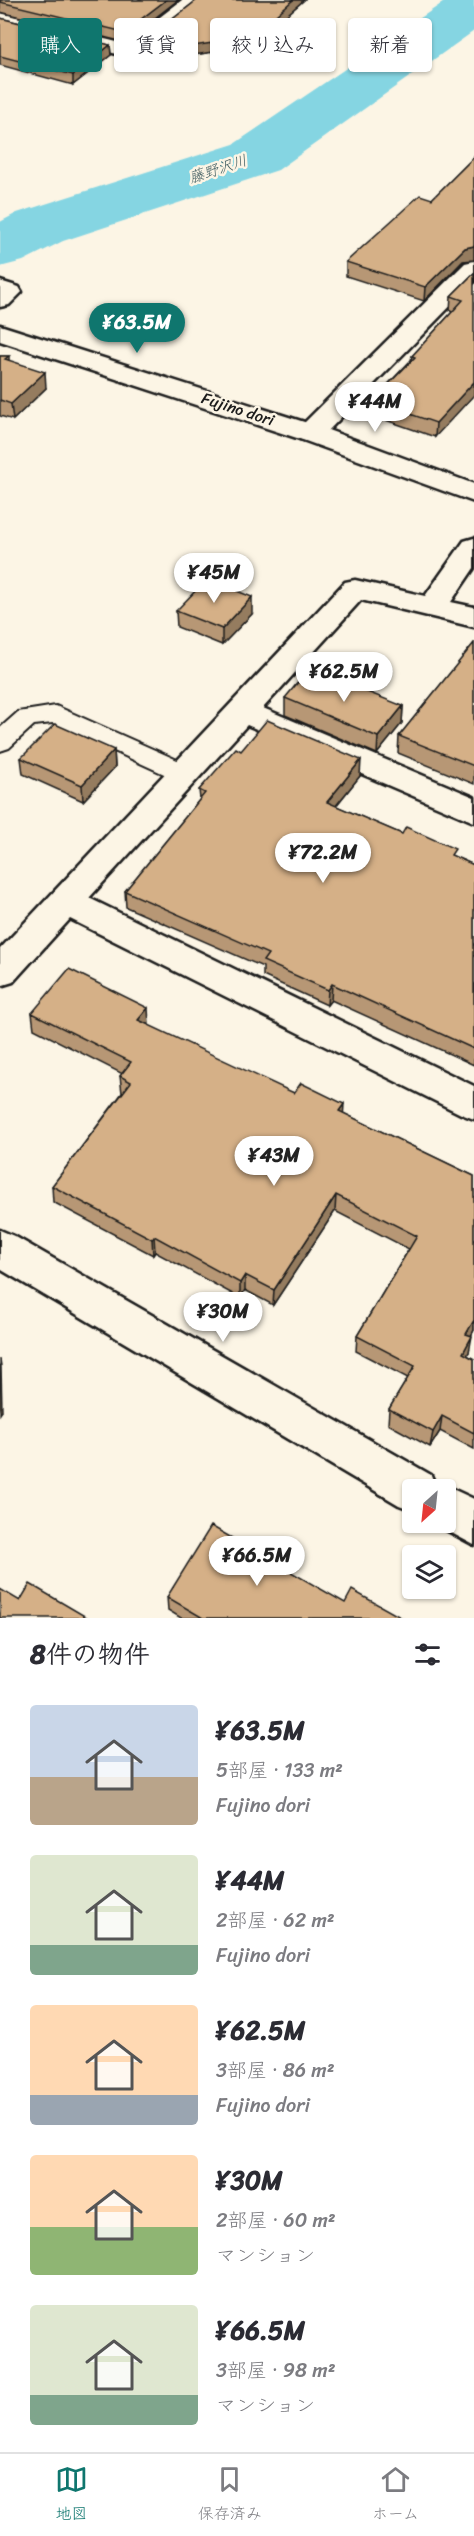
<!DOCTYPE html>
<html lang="ja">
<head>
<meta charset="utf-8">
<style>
  :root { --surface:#fff; --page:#f2f2f3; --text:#2b2b33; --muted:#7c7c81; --line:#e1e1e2; --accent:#0f766e }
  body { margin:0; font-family:Sriracha,"Klee One",sans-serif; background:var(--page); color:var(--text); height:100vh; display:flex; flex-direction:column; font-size:22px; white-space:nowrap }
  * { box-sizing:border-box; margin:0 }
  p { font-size:20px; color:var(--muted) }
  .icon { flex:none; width:33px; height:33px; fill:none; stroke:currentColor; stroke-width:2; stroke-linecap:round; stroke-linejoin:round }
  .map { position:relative; height:1618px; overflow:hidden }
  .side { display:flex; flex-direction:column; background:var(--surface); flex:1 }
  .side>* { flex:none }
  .guide { position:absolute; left:18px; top:18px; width:438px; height:54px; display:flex; gap:12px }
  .needle { width:39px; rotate:207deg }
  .fabs { position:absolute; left:402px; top:1479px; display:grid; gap:12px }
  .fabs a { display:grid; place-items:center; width:54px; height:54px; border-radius:6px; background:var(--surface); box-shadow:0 2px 4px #0004; font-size:30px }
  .price { position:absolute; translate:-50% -51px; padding:0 14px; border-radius:21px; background:#fff; color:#222; font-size:20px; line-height:39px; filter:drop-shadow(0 2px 3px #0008) }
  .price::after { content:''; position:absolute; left:50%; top:36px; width:18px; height:14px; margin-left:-9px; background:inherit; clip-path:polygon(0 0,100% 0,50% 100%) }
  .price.current { background:var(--accent); color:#fff }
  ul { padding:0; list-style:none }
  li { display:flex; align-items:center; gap:18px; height:150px; padding:0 30px }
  li span { display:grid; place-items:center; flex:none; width:168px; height:120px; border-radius:6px; color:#555 }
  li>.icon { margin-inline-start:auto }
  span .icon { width:72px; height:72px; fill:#fffc; stroke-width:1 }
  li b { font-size:26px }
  h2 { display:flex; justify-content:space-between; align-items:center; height:72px; padding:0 30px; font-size:26px }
  .chip { padding:0 21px; border-radius:6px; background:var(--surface); box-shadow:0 2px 4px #0004; font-size:21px; line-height:54px }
  .chip.current { background:var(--accent); color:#fff }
  .dock { display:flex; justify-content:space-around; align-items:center; height:84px; border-top:2px solid var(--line); background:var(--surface); font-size:16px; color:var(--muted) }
  .dock a { display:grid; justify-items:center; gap:3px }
  .dock .current { color:var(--accent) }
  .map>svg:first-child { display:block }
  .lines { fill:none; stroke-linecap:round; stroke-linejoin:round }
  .river { fill:#85d5e2; fill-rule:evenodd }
  .lane-casing { stroke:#1c1c1c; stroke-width:4 }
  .street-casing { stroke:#1c1c1c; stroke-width:5 }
  .secondary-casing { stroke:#1c1c1c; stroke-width:5 }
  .lane { fill:#fcf5e5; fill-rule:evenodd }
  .street { fill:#fcf5e5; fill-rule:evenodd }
  .secondary { fill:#fcf5e5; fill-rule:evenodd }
  .wall { fill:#b79774; stroke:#1c1c1c; stroke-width:1.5 }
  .shaded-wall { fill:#957b5e; stroke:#1c1c1c; stroke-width:1.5 }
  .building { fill:#d5b087; stroke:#1c1c1c; stroke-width:1.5 }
  .labels { text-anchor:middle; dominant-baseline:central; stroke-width:5; stroke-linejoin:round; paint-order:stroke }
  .far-water-label { font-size:15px; font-style:italic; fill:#415d61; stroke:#fcf5e5 }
  .street-label { font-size:16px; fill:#1c1c1c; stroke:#fcf5e5 }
</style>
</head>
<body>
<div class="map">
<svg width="474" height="1618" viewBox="0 0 474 1618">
  <rect width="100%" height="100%" fill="#fcf5e5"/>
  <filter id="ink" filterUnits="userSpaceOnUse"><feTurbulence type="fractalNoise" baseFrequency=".0167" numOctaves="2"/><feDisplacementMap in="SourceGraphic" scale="12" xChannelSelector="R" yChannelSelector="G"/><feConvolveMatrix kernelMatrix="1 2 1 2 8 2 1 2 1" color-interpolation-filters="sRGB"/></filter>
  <g filter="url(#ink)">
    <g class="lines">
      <polygon class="river" points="447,0 474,0 474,31 278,170 63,241 23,261 0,267 0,222 17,213 234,144"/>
      <defs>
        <polygon id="lane" points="56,706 193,767 197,773 193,779 184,782 175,779 53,723 34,725 9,748 0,751 0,728 18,712"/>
        <g id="street">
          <polygon points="182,0 205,0 136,55 129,57 0,25 0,13 125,44"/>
          <polygon points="474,261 474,282 320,439 310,441 300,439 297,433 300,427 465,263"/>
          <polygon points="0,281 19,287 22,292 9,305 0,307"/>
          <polygon points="474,538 474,568 451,602 474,607 474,627 361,600 263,708 474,797 474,822 247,725 89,898 474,1086 474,1119 461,1114 70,919 13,982 0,986 0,949 345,582 355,580 425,596 464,541"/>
          <polygon points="0,1230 14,1236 431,1475 437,1489 446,1486 474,1499 474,1545 431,1522 446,1522 446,1490 412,1490 412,1510 399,1505 0,1269"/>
        </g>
        <polygon id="secondary" points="0,325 320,427 474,484 474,502 300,439 0,341"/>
      </defs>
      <use href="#lane" class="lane-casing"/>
      <use href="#street" class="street-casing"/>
      <use href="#secondary" class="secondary-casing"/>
      <use href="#lane" class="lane"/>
      <use href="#street" class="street"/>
      <use href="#secondary" class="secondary"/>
    </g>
    <g class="wall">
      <polygon points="0,0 178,0 124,42 0,12"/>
      <polygon points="197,0 304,0 251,46 175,58 161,38 160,29"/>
      <polygon points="0,18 110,45 111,55 73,85 0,65"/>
      <polygon points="474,157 474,260 463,261 424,301 346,276 346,262 432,199"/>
      <polygon points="474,273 435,437 371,415 372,401 411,360 412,356 453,311 450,310 451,296"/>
      <polygon points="0,356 9,356 9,361 46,388 13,420 0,416"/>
      <polygon points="176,611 252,614 222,645 177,627"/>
      <polygon points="474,643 474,784 398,753 399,736"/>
      <polygon points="285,698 403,706 402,723 377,754 285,715"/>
      <polygon points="114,750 115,767 83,801 23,774 21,758"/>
      <polygon points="241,751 360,776 336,806 474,865 474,1065 331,1000 327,1005 263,976 263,967 126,907 125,891 200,799 199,790"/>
      <polygon points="32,1013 294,1093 343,1113 474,1176 474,1330 471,1336 469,1352 467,1355 474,1359 474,1449 440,1431 430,1447 388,1424 389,1409 408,1378 356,1351 357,1336 409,1249 335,1211 273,1305 245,1290 240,1298 155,1252 153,1255 53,1202 52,1186 122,1093 120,1076 123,1074 34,1029"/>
      <polygon points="167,1597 345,1603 402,1618 181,1618 168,1610"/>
    </g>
    <g class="shaded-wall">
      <polygon points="166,0 178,0 124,42 124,32"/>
      <polygon points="293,0 304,0 251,46 175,58 174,49"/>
      <polygon points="110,45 111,55 73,85 73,75"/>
      <polygon points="474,246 474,260 463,261 424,301 425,287 465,248"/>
      <polygon points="45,372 46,388 13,420 11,404"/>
      <polygon points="474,382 474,395 435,437 436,423"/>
      <polygon points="252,597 252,614 222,645 222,629"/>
      <polygon points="403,706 402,723 377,754 378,737"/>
      <polygon points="114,750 115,767 83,801 82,785"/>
      <polygon points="361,760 360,776 326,818 327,802"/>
      <polygon points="332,984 331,1000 327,1005 328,990"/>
      <polygon points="148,1008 149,1025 138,1020"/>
      <polygon points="344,1104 343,1120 339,1111"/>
      <polygon points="336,1195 335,1211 273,1305 274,1290"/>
      <polygon points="154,1236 155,1252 153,1255 152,1239"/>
      <polygon points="245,1275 245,1290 240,1298 240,1283"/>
      <polygon points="474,1320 474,1330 464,1349 466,1334"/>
      <polygon points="472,1336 469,1352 460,1368 463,1353"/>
      <polygon points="0,1359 1,1366 2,1411 0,1414"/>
      <polygon points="442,1416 440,1431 430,1447 433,1432"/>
    </g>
    <g class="building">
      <polygon points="0,0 166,0 124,32 0,2"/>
      <polygon points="197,0 293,0 251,37 174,49 160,29"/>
      <polygon points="0,18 110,45 73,75 0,56"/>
      <polygon points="474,157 474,246 465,248 425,287 346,262 420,195 432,199"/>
      <polygon points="474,273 474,382 436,423 372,401 415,357 412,356 463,300 451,296"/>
      <polygon points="0,356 9,356 5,359 45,372 11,404 0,400"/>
      <polygon points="207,579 252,597 222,629 176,611"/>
      <polygon points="474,643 474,766 399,736"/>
      <polygon points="309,669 403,706 378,737 285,698"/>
      <polygon points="267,720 361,760 327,802 402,834 406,827 455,849 451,855 474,865 474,1049 332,984 328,990 263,961 268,954 125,891 205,793 199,790 236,748 241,751"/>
      <polygon points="55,724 114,750 82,785 21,758"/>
      <polygon points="69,969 148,1008 138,1020 294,1093 301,1083 344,1104 339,1111 474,1176 474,1320 466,1334 472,1336 463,1353 474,1359 474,1433 442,1416 433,1432 389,1409 415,1366 357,1336 417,1236 336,1195 274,1290 245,1275 240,1283 154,1236 152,1239 52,1186 131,1082 120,1076 131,1062 32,1013"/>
      <polygon points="211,1526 345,1603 352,1590 402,1618 203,1618 167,1597"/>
      <polygon points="30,1584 88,1618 0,1618 0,1589 20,1601"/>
    </g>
  </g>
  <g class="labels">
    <g class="far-water-label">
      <text transform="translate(218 169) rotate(-18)">藤野沢川</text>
    </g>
    <g class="street-label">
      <text transform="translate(238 409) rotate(18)">Fujino dori</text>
    </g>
  </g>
</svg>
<div class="fabs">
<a><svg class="needle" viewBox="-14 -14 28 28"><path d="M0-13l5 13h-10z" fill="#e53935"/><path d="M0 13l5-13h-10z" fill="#7c7c81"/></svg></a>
<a><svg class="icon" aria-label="layers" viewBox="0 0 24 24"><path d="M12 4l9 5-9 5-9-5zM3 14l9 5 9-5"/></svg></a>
</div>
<b class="price current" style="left:137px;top:354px">¥63.5M</b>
<b class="price" style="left:375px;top:433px">¥44M</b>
<b class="price" style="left:214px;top:604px">¥45M</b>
<b class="price" style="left:344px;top:703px">¥62.5M</b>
<b class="price" style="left:323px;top:884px">¥72.2M</b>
<b class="price" style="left:274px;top:1187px">¥43M</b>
<b class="price" style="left:223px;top:1343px">¥30M</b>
<b class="price" style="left:257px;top:1587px">¥66.5M</b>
<div class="guide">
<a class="chip current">購入</a>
<a class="chip">賃貸</a>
<a class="chip">絞り込み</a>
<a class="chip">新着</a>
</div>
</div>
<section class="side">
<h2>8件の物件<svg class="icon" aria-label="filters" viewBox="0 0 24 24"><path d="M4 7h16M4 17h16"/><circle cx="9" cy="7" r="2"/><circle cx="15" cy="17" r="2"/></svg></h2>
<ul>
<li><span style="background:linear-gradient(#c9d6e8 60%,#b9a48a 0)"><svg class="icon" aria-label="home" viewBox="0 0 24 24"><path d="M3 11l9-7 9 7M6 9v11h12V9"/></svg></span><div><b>¥63.5M</b><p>5部屋 · 133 m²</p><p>Fujino dori</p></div></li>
<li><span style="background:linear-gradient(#dfe7d0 75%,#7fa58c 0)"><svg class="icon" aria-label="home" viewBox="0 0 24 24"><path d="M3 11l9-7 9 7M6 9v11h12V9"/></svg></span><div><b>¥44M</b><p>2部屋 · 62 m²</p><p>Fujino dori</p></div></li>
<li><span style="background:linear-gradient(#ffd9b3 75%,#9aa5b1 0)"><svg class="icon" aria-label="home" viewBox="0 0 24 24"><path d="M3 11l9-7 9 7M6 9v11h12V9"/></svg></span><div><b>¥62.5M</b><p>3部屋 · 86 m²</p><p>Fujino dori</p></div></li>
<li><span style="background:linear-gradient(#ffd9b3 60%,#8fb573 0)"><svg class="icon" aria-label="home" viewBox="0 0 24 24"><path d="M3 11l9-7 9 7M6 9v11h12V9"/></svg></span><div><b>¥30M</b><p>2部屋 · 60 m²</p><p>マンション</p></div></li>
<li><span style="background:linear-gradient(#dfe7d0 75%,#7fa58c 0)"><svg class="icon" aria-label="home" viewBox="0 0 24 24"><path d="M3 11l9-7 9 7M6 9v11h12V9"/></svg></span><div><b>¥66.5M</b><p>3部屋 · 98 m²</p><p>マンション</p></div></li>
</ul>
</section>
<nav class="dock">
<a class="current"><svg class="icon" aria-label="map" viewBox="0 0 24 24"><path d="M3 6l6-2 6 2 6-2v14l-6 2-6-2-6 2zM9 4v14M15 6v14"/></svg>地図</a>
<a><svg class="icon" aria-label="saved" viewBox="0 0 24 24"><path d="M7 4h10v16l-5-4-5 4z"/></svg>保存済み</a>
<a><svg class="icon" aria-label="home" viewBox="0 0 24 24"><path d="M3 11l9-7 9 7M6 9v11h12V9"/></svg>ホーム</a>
</nav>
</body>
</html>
